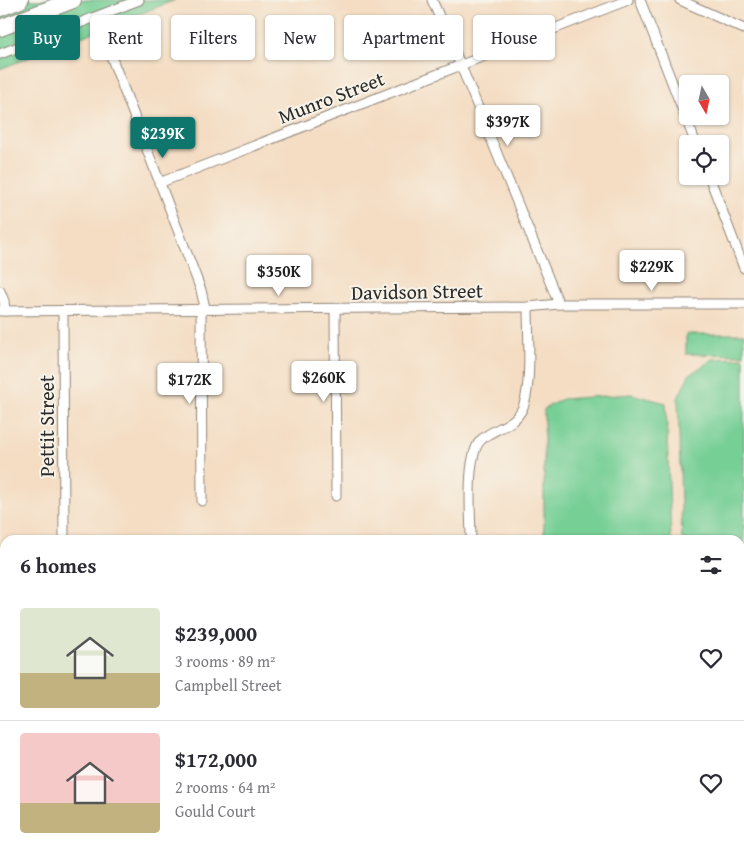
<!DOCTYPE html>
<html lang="en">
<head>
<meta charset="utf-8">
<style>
  :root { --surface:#fff; --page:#f7f7f7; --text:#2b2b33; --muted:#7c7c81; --line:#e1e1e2; --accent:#0f766e }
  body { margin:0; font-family:"Gentium Book Plus",serif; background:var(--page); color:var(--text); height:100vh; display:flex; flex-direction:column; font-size:19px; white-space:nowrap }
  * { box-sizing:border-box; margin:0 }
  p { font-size:16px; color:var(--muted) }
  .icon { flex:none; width:28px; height:28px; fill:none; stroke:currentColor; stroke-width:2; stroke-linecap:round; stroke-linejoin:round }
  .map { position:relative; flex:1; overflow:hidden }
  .side { position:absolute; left:0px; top:535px; width:745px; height:320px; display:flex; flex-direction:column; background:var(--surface); border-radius:15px 15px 0 0; box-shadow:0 1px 4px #0004 }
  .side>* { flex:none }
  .hud { position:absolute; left:15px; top:15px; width:715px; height:45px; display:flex; gap:10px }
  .needle { width:32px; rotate:171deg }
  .tools { position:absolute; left:679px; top:75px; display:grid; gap:10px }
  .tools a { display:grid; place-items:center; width:50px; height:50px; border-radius:5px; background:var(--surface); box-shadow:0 1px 4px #0004; font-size:25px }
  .price { position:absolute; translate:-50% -42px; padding:0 11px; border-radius:5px; background:#fff; color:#222; font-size:16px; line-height:32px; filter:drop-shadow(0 1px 2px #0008) }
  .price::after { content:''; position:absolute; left:50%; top:30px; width:15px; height:11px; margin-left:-8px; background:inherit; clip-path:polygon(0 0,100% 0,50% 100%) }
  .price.on { background:var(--accent); color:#fff }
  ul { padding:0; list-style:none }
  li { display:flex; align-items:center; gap:15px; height:125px; padding:0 20px }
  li+li { border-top:1px solid var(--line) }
  li span { display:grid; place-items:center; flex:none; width:140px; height:100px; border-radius:5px; color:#555 }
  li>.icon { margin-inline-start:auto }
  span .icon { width:60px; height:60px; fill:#fffc; stroke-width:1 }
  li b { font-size:21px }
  h2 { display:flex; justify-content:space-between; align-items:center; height:60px; padding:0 20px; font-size:21px }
  .tag { padding:0 18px; border-radius:5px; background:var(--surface); box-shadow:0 1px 4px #0004; font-size:18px; line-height:45px }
  .tag.on { background:var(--accent); color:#fff }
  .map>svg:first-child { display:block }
  .green { fill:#76cf95; stroke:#507d60 }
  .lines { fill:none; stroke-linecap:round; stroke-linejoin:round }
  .street-casing { stroke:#908477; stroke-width:11 }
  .highway-casing { stroke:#908477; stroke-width:18 }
  .street { stroke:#fff; stroke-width:9 }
  .highway { stroke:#fff; stroke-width:16 }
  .labels { text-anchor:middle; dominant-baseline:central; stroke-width:4; stroke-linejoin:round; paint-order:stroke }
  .street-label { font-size:20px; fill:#2b2b2b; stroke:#f7f3e8 }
</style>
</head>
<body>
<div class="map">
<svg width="744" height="855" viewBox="0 0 744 855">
  <rect width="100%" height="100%" fill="#f7f3e8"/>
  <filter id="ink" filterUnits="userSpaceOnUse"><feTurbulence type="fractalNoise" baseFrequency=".02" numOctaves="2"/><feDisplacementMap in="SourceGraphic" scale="10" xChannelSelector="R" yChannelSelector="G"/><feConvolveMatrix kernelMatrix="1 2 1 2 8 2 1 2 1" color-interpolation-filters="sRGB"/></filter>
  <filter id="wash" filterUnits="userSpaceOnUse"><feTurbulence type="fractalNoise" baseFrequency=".0096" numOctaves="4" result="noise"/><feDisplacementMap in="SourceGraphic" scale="20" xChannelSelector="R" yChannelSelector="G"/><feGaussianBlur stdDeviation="1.12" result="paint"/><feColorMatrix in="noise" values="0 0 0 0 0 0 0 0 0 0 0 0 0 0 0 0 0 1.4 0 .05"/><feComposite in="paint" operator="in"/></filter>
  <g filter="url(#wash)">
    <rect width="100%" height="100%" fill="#f4ddc3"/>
    <g class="green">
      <polygon points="0,0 175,0 0,69"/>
      <polygon points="686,334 744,334 744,355 686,354"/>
      <polygon points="744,358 744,608 740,608 740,540 682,540 678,398 689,375 713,359"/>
      <polygon points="631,394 666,403 671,540 544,540 544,409 562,399"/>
    </g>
  </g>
  <g filter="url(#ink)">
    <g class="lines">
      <defs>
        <g id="street">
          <polyline points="432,0 461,66 559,304"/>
          <polyline points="640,0 696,144"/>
          <polyline points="680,0 744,29"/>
          <polyline points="96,17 201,290 205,308"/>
          <polyline points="0,54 139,0"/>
          <polyline points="709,176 744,268"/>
          <polyline points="159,183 628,0"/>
          <polyline points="0,291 4,301 5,311"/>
          <polyline points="201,308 202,501"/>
          <polyline points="335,309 336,496"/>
          <polyline points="0,311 528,307 559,304 744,304"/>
          <polyline points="63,312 64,540"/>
          <path d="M 471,540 C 471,517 465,453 482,439 C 496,427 515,426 523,407 C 532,385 528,332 528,307"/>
          <polyline points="0,630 5,630"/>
          <polyline points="398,850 399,855"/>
          <polyline points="537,850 562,855"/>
          <polyline points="86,855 88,850"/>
          <polyline points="255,855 255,850"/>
          <polyline points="474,855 489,850"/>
          <polyline points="513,855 513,850"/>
        </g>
        <g id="highway">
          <polyline points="0,8 20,0"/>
          <polyline points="0,28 73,0"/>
        </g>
      </defs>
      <use href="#street" class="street-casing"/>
      <use href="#highway" class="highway-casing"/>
      <use href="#street" class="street"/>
      <use href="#highway" class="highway"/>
    </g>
  </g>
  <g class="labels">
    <g class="street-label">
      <text transform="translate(331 97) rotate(-21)">Munro Street</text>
      <text transform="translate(417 291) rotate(-1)">Davidson Street</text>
      <text transform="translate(46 426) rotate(-90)">Pettit Street</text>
    </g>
  </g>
</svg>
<div class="tools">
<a><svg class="needle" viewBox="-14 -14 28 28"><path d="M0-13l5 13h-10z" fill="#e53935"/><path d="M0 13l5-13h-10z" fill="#7c7c81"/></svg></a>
<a><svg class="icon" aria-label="locate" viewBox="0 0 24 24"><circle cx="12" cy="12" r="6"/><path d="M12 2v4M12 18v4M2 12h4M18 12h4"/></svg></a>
</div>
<b class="price" style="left:508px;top:147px">$397K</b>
<b class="price on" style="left:163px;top:159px">$239K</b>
<b class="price" style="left:652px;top:292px">$229K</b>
<b class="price" style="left:279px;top:297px">$350K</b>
<b class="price" style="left:324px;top:403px">$260K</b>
<b class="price" style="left:190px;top:405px">$172K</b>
<div class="hud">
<a class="tag on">Buy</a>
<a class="tag">Rent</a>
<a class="tag">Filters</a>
<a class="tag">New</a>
<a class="tag">Apartment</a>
<a class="tag">House</a>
</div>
<section class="side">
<h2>6 homes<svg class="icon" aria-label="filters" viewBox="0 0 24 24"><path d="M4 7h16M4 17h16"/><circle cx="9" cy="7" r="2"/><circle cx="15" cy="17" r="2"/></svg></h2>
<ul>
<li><span style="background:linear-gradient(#dfe7d0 65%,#c2b280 0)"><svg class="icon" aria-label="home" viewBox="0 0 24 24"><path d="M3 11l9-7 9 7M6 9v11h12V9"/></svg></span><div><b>$239,000</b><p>3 rooms · 89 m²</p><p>Campbell Street</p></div><svg class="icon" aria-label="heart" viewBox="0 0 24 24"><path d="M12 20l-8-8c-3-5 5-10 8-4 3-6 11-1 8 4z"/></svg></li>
<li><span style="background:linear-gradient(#f6c9c9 70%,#c2b280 0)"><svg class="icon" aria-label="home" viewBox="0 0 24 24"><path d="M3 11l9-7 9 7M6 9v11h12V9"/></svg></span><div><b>$172,000</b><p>2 rooms · 64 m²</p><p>Gould Court</p></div><svg class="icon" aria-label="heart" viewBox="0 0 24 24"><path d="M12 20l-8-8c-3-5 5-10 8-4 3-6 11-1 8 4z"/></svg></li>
</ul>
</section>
</div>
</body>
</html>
